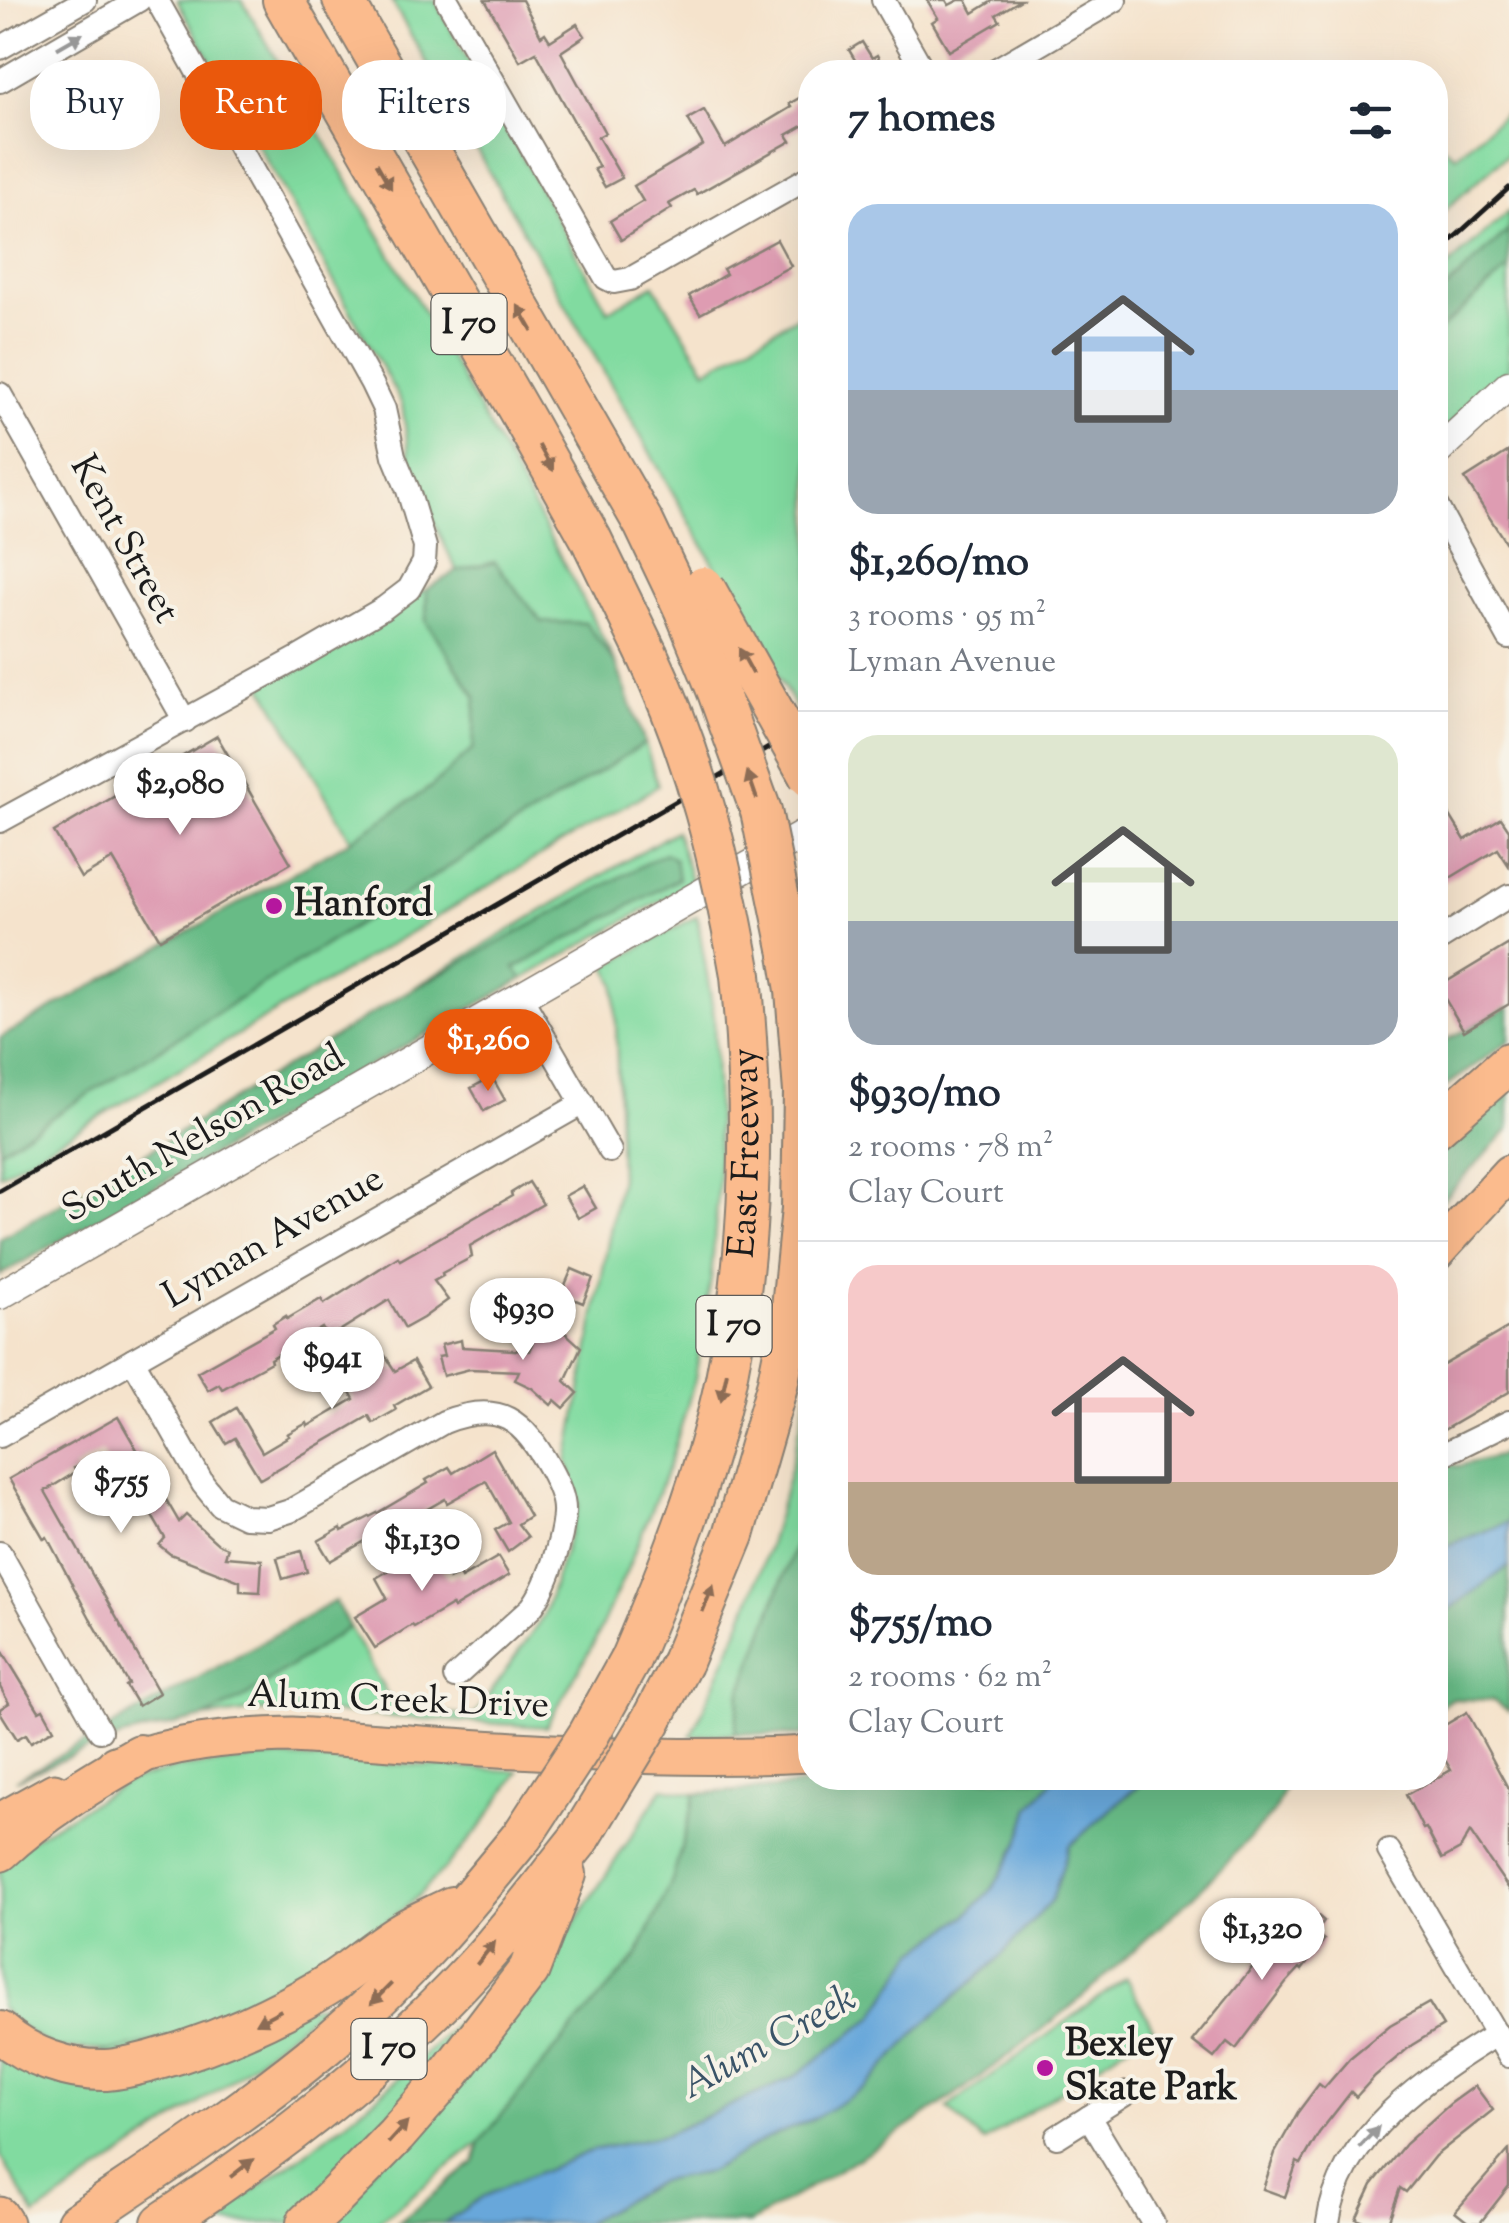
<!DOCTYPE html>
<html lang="en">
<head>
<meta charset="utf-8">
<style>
  :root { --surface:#fff; --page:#f2f2f3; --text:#1f2937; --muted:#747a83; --line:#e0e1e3; --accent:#ea580c }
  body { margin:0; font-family:"Sorts Mill Goudy",serif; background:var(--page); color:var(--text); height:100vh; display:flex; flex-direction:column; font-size:38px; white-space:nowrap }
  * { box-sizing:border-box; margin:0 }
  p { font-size:32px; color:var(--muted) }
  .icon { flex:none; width:55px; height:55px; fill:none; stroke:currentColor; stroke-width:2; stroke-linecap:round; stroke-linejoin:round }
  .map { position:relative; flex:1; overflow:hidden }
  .panel { position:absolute; left:798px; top:60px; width:650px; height:1730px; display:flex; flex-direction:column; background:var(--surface); border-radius:40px; box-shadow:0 10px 40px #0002 }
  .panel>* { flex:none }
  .guide { position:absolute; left:30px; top:60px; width:618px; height:90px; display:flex; gap:20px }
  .price { position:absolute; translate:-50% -85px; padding:0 22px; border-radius:35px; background:#fff; color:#222; font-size:32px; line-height:65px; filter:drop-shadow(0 2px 5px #0008) }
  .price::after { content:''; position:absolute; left:50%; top:60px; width:30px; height:22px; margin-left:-15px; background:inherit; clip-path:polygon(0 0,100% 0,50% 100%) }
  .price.selected { background:var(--accent); color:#fff }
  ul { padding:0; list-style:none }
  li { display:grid; align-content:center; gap:20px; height:530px; padding:0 50px }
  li+li { border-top:2px solid var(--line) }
  li span { display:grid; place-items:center; height:310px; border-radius:30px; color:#555 }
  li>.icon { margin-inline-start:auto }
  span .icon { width:180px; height:180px; fill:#fffc; stroke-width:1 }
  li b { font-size:42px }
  h2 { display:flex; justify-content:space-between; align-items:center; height:120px; padding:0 50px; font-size:42px }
  .chip { padding:0 35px; border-radius:40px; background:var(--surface); box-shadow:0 10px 40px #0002; font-size:35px; line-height:90px }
  .chip.selected { background:var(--accent); color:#fff }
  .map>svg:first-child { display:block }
  .green { fill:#81dba0; stroke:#4e7c5e; stroke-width:2.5 }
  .forest { fill:#68bb86; stroke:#426c51; stroke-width:2.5 }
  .water { fill:#67a7da; stroke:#42627b; stroke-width:2.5 }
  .building { fill:#de9cb2 }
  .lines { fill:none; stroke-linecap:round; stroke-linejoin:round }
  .minor-casing { stroke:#888074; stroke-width:26 }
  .tertiary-casing { stroke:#888074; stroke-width:31 }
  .primary-casing { stroke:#888074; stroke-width:39 }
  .motorway-casing { stroke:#888074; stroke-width:44 }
  .minor { stroke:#fff; stroke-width:22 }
  .tertiary { stroke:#fff; stroke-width:28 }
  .primary { stroke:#fbbb8d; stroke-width:35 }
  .motorway { stroke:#fbbb8d; stroke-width:40 }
  .rail { stroke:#1c1c1c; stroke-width:5 }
  .motorway-bridge-casing { stroke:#888074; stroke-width:44; stroke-linecap:butt }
  .motorway-bridge { stroke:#fbbb8d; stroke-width:40 }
  .oneway { fill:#999 }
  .oneway2 { fill:#8c6c54 }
  .poi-dot { fill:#b5179e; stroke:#f7f3e8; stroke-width:4 }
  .labels { text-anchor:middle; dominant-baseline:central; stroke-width:8; stroke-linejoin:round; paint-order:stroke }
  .shield { fill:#f7f3e8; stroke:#5e5c59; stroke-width:2.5 }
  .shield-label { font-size:35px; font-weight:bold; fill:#1c1c1c }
  .street-label { font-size:38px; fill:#1c1c1c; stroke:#f7f3e8 }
  .poi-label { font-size:38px; font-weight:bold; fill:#1c1c1c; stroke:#f7f3e8; text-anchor:start }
  .water-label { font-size:40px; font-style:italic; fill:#3a5468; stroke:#f7f3e8 }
</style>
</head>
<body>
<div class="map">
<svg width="1509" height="2223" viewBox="0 0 1509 2223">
  <rect width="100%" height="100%" fill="#f7f3e8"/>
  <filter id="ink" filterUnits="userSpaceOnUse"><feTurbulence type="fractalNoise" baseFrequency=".01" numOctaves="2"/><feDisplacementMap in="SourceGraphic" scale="20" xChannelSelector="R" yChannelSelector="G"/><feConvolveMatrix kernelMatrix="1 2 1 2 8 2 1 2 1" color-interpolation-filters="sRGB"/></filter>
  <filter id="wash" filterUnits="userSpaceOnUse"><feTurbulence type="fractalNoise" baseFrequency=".0048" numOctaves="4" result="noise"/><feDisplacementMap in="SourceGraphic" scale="40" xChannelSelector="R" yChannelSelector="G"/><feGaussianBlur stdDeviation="2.25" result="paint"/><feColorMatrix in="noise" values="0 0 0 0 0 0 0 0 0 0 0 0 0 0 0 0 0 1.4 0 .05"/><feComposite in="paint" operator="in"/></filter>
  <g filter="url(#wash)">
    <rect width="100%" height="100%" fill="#f5e3cc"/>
    <g class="green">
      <path d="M 177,0 L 242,0 C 370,220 502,438 617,666 L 586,623 L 542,623 L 495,563 L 457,571 L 412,476 L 402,404 Z"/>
      <polygon points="391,0 435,0 608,311 654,285 706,370 810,309 810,706 799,713"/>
      <polygon points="1509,110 1509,153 1435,219 1435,137 1438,143 1456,156"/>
      <polygon points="1509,211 1509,230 1435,299 1435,278"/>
      <polygon points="1509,268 1509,368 1435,440 1435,334"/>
      <polygon points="427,589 426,621 476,697 473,749 431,787 351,840 261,683"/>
      <polygon points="645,743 658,786 0,1175 0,1150"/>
      <polygon points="676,831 692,883 523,979 514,969 678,879 400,996"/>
      <polygon points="697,916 714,1016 719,1180 711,1279 695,1379 670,1463 627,1570 594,1643 546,1727 320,1712 258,1711 204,1718 242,1699 349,1627 395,1708 474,1716 543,1617 579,1505 568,1461 620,1177 615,984 607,966"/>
      <path d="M 810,1379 L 810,1505 L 740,1695 L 735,1733 L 691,1736 C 707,1700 723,1666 738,1630 C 771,1550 794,1464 810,1379 Z"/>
      <polygon points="271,1757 519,1771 481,1827 448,1865 411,1903 317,1975 141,2052 52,2048 9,2018 0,2006 0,1858 125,1783 176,1768"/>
      <polygon points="663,1788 696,1794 672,1881 637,1956 552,2053 480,2142 377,2223 327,2223 544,1970"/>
      <path d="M 522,1952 L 529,1955 L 295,2223 L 206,2223 C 283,2171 359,2116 426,2053 C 460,2021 491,1987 522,1952 Z"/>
      <polygon points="1126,1978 1153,2028 984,2142 947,2108"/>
      <polygon points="326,2003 228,2083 35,2216 0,2155 0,2044 36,2068"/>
    </g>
    <g class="forest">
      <polygon points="1509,230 1509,268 1435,334 1435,299"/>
      <polygon points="495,562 542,622 586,623 617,666 645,743 0,1150 0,1038 351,840 431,787 473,749 476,697 426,621 427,589 457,571"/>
      <polygon points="665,853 675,859 678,879 515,968 523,979 0,1275 0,1238 104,1179 400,996"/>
      <polygon points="1509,1007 1509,1041 1435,1094 1435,1046"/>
      <polygon points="1509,1082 1509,1129 1435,1208 1435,1141"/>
      <polygon points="1509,1453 1509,1522 1435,1550 1435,1457 1439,1462 1458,1466"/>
      <polygon points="810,1505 810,1714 803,1736 735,1733 740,1695"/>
      <polygon points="1509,1566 1509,1711 1492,1700 1451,1699 1435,1710 1435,1620"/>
      <polygon points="335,1601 349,1627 242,1699 204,1718 122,1737 82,1751 16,1780"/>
      <polygon points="847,1778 1055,1778 1030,1807 1019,1843 993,1888 966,1916 914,1953 874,2017 794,2077 665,2135 593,2150 482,2197 444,2223 398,2223 474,2162 480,2142 552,2053 637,1956 672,1881 696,1794 778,1788"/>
      <polygon points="1151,1778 1288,1778 1274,1812 1197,1893 1077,2002 978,2079 896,2135 750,2223 584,2223 660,2181 709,2172 766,2139 817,2117 997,1960 1052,1900 1069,1846 1133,1790"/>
    </g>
    <g class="water">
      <polygon points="1509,1522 1509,1566 1435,1620 1435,1550"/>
      <polygon points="1055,1778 1151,1778 1132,1790 1069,1846 1052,1900 997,1960 921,2027 867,2086 817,2117 766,2139 709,2172 660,2181 584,2223 444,2223 482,2197 532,2175 593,2150 665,2135 794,2077 874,2017 914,1953 966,1916 993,1888 1019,1843 1030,1807"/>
    </g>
    <g id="blocks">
      <g class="building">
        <polygon points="485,0 522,0 541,36 545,33 550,41 577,24 585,36 561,52 605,133 598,137 622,178 605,187 594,169 599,167 536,52 520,61"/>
        <polygon points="927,0 946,0 949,5 959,0 966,0 973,13 994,0 1021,0 996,15 1000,21 949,51 932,22 938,18"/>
        <polygon points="862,42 872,58 877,55 886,72 845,72 858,65 849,50"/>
        <polygon points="810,96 810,122 787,135 791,141 697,194 694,190 669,204 672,208 621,240 610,221 643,201 634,186 703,145 688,119 704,110 725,147 791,107 789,104 801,97 803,100"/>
        <polygon points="777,240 791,266 700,314 689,296 726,274 723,269"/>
        <polygon points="1509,451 1509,548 1465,479"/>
        <polygon points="217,736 291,863 160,939 113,859 81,878 54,832"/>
        <polygon points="1435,791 1465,840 1501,818 1509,830 1509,866 1498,849 1435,887"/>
        <polygon points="1509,944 1509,1004 1464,1031 1438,987"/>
        <polygon points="492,1077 505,1100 484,1111 471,1088"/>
        <polygon points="529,1182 543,1204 470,1246 472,1257 442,1273 443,1276 434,1281 448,1300 423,1318 405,1328 389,1300 328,1338 322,1328 270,1359 271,1362 222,1389 219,1384 208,1390 197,1372 275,1328 273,1324 286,1316 287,1319 321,1299 324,1304 398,1257 400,1260 512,1196 511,1193"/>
        <polygon points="583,1186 596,1208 578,1218 565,1196"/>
        <polygon points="572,1269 593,1278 583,1303 561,1294"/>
        <polygon points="552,1321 581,1347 565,1381 578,1393 564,1408 555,1400 551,1405 532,1388 515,1380 519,1371 470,1369 443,1376 438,1357 444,1356 441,1345 461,1340 462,1347 529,1351 539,1329 547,1332"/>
        <polygon points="1509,1327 1509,1392 1435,1435 1435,1370"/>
        <polygon points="380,1348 395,1371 413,1361 428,1386 394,1406 396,1410 373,1423 369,1416 260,1479 235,1438 226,1443 213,1422 236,1408 262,1452 289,1436 287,1434 307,1423 308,1426 354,1399 339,1372"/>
        <polygon points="118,1417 179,1522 186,1515 218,1544 228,1548 225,1557 262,1560 260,1592 240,1591 240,1581 170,1554 159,1545 165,1538 137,1490 127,1497 101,1452 74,1468 76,1472 45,1491 159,1693 138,1706 126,1686 129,1684 90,1618 47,1537 44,1539 9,1479"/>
        <polygon points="492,1449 530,1516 518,1524 528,1537 508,1552 495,1530 509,1522 486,1481 447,1503 445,1499 366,1544 365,1541 330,1561 318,1541 341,1528 342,1531 379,1512 428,1483 426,1480 449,1467 453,1473"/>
        <polygon points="428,1547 449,1579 459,1574 461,1578 498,1557 509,1575 454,1608 452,1605 414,1627 412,1625 375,1648 355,1617 387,1598 376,1578"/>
        <polygon points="301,1551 307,1572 283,1579 277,1558"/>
        <polygon points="0,1647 39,1711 43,1709 54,1729 31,1742 26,1734 17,1739 0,1712 0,1709 9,1703 0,1687"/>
        <polygon points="1467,1712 1509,1790 1509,1889 1470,1832 1460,1849 1442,1859 1426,1828 1423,1829 1406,1795 1451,1770 1435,1743 1435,1731"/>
        <polygon points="1304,1904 1324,1921 1315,1933 1324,1940 1302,1970 1300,1968 1286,1983 1236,2049 1227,2042 1214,2058 1192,2041"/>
        <polygon points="1429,2003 1443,2026 1412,2045 1375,2076 1356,2097 1351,2092 1319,2133 1301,2164 1297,2162 1285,2197 1263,2189 1275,2153 1298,2112 1319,2084 1324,2088 1350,2058 1390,2025"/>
        <polygon points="1475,2086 1493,2110 1435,2156 1406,2192 1400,2188 1388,2223 1367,2223 1356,2219 1372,2185 1405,2144 1450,2104"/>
        <polygon points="1509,2150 1509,2186 1480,2223 1469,2223 1455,2212"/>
      </g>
    </g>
  </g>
  <g filter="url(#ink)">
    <use href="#blocks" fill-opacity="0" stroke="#888074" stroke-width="2.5"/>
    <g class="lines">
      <defs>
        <g id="minor">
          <polyline points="447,0 606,278 614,282 630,279 810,177"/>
          <polyline points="883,0 924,72"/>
          <polyline points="0,48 85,0"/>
          <polyline points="992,72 1115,0"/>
          <polyline points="0,81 139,0"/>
          <polyline points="0,394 185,721"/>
          <polyline points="1435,503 1509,638"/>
          <polyline points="0,821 298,658 384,608 409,589 424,562 425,547 408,490 394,456 384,409 372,384 157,0"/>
          <polyline points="1435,942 1509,896"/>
          <polyline points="521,997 610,1151"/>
          <path d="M 133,1360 L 203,1484 L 220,1505 L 245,1517 L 268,1518 L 290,1511 L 444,1422 C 501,1400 523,1420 550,1469 C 557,1482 565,1498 564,1513 C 563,1539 547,1588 531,1608 L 455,1677"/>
          <polyline points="0,1436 583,1103"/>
          <polyline points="1448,1452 1509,1422"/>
          <polyline points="0,1553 100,1731"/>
          <polyline points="1389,1851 1509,2056"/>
          <polyline points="1089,2117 1153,2223"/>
          <polyline points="1057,2137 1127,2093"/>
          <path d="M 1328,2223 C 1340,2135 1427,2077 1497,2034"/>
        </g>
        <g id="tertiary">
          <polyline points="1435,454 1509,385"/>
          <polyline points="0,1295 810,831"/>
        </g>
        <g id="primary">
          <polyline points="1435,1254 1509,1173"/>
          <path d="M 115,1764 C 172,1742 232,1736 292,1735 C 462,1746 640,1763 810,1754"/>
          <polyline points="0,1821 54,1791"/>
          <polyline points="0,2215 5,2223"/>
        </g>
        <g id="motorway">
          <polyline points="283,0 525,421 591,539 647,654"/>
          <polyline points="343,0 644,524 684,608"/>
          <polyline points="1435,1128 1509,1063"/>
          <path id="s1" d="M 630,1660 C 669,1569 706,1476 726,1379 C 753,1244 754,1111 741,975"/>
          <polyline points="682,1662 734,1535 777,1386 791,1317 802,1209 804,1092 796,990 789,948"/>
          <path d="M 0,1851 C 42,1812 90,1783 139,1755"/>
          <path d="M 0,2032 C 28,2057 69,2071 106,2070 C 122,2069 137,2065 152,2061 C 211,2045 268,2020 321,1989 C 350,1972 375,1948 404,1931 C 419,1922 436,1915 452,1907"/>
          <path d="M 77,2223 C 161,2166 247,2111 325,2046 C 399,1984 462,1910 523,1835"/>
          <path d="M 162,2223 C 271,2151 386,2064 474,1968 C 512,1927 545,1881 580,1838"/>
          <polyline points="307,2223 330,2202 396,2135 450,2073 529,1970 566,1874"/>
        </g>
      </defs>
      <use href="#minor" class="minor-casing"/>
      <use href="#tertiary" class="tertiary-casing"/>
      <use href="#primary" class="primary-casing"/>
      <use href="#motorway" class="motorway-casing"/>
      <use href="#minor" class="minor"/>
      <use href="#tertiary" class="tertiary"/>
      <use href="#primary" class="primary"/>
      <use href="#motorway" class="motorway"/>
      <g class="rail">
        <polyline points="1435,255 1509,188"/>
        <polyline points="0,1191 810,724"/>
      </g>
      <defs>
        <g id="motorway-bridge">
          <polyline points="704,587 810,777"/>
          <polyline points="684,608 718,692 761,811 789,948"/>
          <path d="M 647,654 C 697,760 721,861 741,975"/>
          <polyline points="523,1835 589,1734 630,1660"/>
          <polyline points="580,1838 651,1721 682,1662"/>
        </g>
      </defs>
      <use href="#motorway-bridge" class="motorway-bridge-casing"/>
      <use href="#motorway-bridge" class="motorway-bridge"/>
    </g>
    <defs><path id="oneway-solid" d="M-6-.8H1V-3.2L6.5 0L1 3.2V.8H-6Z" transform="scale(2.5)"/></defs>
    <g class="oneway">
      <use href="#oneway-solid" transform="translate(70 41) rotate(-30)"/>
      <use href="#oneway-solid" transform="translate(1369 2137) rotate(-47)"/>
    </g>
    <g class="oneway2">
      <use href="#oneway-solid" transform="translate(384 176) rotate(60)"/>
      <use href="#oneway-solid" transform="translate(525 318) rotate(-120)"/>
      <use href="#oneway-solid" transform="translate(546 458) rotate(61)"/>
      <use href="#oneway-solid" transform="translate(746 661) rotate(-119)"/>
      <use href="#oneway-solid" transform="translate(752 785) rotate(-109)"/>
      <use href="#oneway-solid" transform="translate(724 1386) rotate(102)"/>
      <use href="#oneway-solid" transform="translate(708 1598) rotate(-68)"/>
      <use href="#oneway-solid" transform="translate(486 1953) rotate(-51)"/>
      <use href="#oneway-solid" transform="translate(381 1994) rotate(135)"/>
      <use href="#oneway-solid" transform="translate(268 2017) rotate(152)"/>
      <use href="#oneway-solid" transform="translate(398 2132) rotate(-48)"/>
      <use href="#oneway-solid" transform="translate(242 2168) rotate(-38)"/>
    </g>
  </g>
  <g class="poi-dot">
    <circle cx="274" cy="906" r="10"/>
    <circle cx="1045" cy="2068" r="10"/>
  </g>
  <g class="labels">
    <g class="shield">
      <rect x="431.5" y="294" width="75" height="60" rx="8"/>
      <rect x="696.5" y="1296" width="75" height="60" rx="8"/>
      <rect x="351.5" y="2019" width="75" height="60" rx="8"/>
    </g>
    <g class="shield-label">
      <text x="469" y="324">I 70</text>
      <text x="734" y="1326">I 70</text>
      <text x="389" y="2049">I 70</text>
    </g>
    <g class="street-label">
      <text transform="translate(123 540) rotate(61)">Kent Street</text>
      <text transform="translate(204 1135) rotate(-30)">South Nelson Road</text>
      <text stroke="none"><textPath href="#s1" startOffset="525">East Freeway</textPath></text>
      <text transform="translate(274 1239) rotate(-30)">Lyman Avenue</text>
      <text transform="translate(398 1702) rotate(2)">Alum Creek Drive</text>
    </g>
    <g class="poi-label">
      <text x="294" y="906">Hanford</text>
      <text x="1065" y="2046">Bexley<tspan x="1065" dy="44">Skate Park</tspan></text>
    </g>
    <g class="water-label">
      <text transform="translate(769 2044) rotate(-29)">Alum Creek</text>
    </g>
  </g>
</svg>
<b class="price" style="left:180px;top:838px">$2,080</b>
<b class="price selected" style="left:488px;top:1094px">$1,260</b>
<b class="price" style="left:523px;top:1363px">$930</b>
<b class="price" style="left:332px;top:1412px">$941</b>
<b class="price" style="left:121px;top:1536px">$755</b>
<b class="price" style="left:422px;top:1594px">$1,130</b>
<b class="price" style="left:1262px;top:1983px">$1,320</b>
<div class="guide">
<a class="chip">Buy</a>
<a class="chip selected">Rent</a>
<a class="chip">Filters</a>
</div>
<section class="panel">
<h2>7 homes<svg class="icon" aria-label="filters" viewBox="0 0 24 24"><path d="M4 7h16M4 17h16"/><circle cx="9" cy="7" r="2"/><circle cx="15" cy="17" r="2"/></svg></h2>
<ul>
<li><span style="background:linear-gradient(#a9c7e8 60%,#9aa5b1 0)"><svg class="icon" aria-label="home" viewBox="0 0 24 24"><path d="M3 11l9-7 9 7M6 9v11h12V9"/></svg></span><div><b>$1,260/mo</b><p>3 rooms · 95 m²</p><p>Lyman Avenue</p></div></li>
<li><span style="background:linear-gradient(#dfe7d0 60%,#9aa5b1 0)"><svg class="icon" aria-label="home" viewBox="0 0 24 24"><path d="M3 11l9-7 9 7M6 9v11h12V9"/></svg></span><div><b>$930/mo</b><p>2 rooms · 78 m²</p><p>Clay Court</p></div></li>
<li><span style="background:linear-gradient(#f6c9c9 70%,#b9a48a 0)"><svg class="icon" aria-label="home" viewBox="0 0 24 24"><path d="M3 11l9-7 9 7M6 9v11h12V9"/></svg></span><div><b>$755/mo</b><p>2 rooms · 62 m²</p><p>Clay Court</p></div></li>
</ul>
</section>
</div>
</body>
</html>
